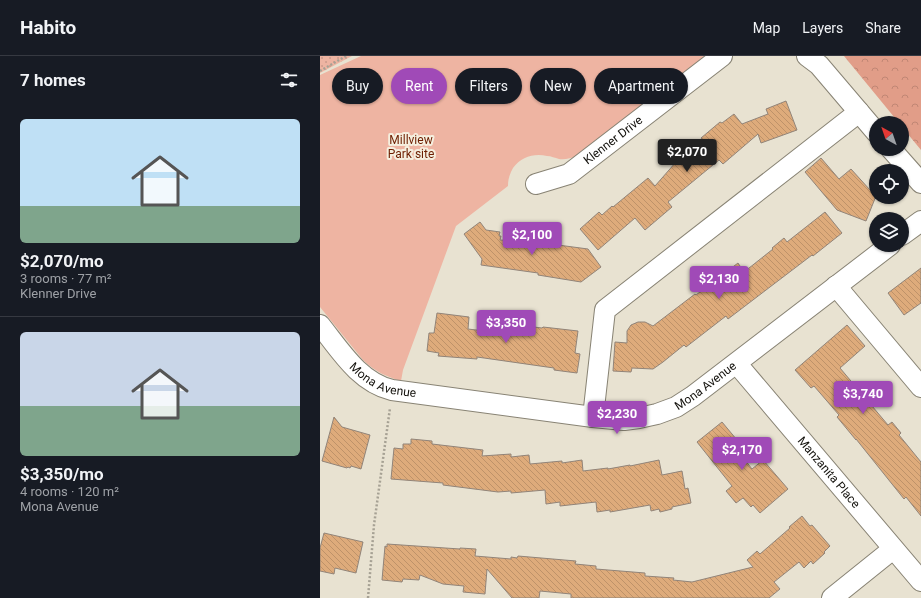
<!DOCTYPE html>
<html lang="en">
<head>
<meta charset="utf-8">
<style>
  :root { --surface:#171b24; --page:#242831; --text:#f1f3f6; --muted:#9ea1a6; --line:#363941; --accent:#a04ab7 }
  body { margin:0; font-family:Roboto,sans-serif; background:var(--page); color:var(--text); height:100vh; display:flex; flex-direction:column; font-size:15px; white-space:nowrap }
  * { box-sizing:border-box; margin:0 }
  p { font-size:13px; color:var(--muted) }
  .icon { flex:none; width:22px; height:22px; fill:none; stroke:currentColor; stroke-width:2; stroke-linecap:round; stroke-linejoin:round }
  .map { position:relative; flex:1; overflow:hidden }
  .panel { display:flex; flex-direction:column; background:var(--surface); width:320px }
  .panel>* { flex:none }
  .top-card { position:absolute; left:12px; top:12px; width:380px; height:36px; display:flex; gap:8px }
  .needle { width:26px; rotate:320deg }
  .controls { position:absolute; left:549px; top:60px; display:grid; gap:8px }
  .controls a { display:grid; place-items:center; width:40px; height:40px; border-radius:50%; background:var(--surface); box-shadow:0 1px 3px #0004; font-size:20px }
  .price { position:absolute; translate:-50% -34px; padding:0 9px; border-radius:4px; background:var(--accent); color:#fff; font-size:13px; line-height:26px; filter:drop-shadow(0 1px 2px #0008) }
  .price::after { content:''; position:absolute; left:50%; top:24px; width:12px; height:9px; margin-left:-6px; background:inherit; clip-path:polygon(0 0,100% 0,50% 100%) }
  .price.current { background:#222; color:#fff }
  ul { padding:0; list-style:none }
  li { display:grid; align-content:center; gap:8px; height:212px; padding:0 20px }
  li+li { border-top:1px solid var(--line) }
  li span { display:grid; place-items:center; height:124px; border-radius:6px; color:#555 }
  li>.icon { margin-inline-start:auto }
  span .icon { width:72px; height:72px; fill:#fffc; stroke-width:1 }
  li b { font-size:17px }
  h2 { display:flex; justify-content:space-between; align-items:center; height:48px; padding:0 20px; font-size:17px }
  .pill { padding:0 14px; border-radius:18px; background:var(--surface); box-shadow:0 1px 3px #0004; font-size:14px; line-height:36px }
  .pill.current { background:var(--accent); color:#fff }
  header { display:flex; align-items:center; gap:24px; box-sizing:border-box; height:56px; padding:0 20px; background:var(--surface); border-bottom:1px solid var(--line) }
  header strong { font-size:19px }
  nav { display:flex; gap:22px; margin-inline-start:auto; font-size:14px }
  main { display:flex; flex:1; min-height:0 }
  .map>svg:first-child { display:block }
  .grass { fill:url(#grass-dots) }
  .forest { fill:url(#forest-crowns) }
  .green { fill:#eeb4a2 }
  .building { fill:url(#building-back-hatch); stroke:#918479 }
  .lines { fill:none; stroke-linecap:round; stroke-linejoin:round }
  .minor-casing { stroke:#888374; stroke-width:22 }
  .path { stroke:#a6a194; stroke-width:2.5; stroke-dasharray:2 2; stroke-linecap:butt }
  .minor { stroke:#fff; stroke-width:20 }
  .labels { text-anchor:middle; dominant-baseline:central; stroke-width:4; stroke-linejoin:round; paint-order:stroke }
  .park-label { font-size:12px; fill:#6d1e01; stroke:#f5efdf }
  .street-label { font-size:12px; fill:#13110c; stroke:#f5efdf }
</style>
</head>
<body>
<header>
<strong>Habito</strong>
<nav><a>Map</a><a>Layers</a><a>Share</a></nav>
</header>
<main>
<section class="panel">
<h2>7 homes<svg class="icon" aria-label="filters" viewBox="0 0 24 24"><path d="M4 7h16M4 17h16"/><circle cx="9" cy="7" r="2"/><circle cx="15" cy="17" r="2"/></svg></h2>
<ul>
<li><span style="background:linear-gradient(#bfe0f5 70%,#7fa58c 0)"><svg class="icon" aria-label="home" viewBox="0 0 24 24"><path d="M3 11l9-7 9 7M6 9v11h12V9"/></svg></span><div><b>$2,070/mo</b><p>3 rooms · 77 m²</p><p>Klenner Drive</p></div></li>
<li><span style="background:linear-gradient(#c9d6e8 60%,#7fa58c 0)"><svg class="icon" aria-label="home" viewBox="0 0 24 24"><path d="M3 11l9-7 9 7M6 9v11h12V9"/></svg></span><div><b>$3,350/mo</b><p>4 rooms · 120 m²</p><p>Mona Avenue</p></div></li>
</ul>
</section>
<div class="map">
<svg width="601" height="542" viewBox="0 0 601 542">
  <defs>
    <pattern id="grass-dots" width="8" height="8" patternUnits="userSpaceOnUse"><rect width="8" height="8" fill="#eeb4a2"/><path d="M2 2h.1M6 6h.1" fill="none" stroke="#cb9a8a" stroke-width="1.8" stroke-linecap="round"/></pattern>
    <pattern id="forest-crowns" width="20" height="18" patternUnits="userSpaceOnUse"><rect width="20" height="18" fill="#e19d88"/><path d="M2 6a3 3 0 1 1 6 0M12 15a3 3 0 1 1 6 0" fill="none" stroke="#c08674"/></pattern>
    <pattern id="building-back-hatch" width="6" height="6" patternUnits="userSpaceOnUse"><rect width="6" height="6" fill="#deab7b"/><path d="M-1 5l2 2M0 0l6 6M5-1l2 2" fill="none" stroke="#be9269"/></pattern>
  </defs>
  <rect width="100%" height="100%" fill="#e8e2d1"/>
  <polygon class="grass" points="0,0 32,0 0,17"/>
  <polygon class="forest" points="524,0 601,0 601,94 582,71 582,67 579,67"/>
  <path class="green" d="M 41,0 L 385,0 L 257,100 C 251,102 245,104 239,103 C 235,102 231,100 227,100 C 214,97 201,101 193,112 C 190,117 188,123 188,130 L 136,170 L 83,314 L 81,325 C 65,320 56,316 43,304 L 0,251 L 0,19 Z"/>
  <g class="building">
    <polygon points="466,45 477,74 441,87 438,78 403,108 399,104 348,146 352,151 325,174 315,162 278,194 260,173 279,156 282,159 292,150 293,151 328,122 335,130 363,98 384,86 381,82 400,66 402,67 414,58 422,68 448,58 446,53"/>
    <polygon points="501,102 519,123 531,113 550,134 556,137 556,140 546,165 517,154 485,116"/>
    <polygon points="505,156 522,177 493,200 492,199 408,263 406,260 366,291 364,289 343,306 333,313 312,312 311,316 293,315 295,286 307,287 307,275 311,269 318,266 325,266 333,270 375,238 376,239 418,207 424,216 453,193 452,192 464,182 467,186"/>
    <polygon points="160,166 166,174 180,176 179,180 181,180 180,184 196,185 195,188 222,191 223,187 268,193 281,211 261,226 218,219 218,217 161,209 162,203 144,178"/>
    <polygon points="601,212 601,247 584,259 568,237"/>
    <polygon points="117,257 149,261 148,273 180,277 181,267 222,272 223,271 258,275 255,297 260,298 257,317 234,314 234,312 157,301 157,303 118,300 119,297 107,295 109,277 114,277"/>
    <polygon points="527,269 545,290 520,312 568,369 572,366 581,377 579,379 601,406 601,460 586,441 584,443 536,383 536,384 517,361 519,359 494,330 491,332 475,314"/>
    <polygon points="14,361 22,371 50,379 41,413 31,410 30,412 28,411 27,412 2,405"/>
    <polygon points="402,366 417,384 414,387 415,389 414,390 432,413 443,404 468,433 440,457 433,449 431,451 423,442 416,447 406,435 412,430 377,386"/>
    <polygon points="91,383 112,385 112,388 163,394 162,400 191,398 191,401 209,399 210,408 242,405 242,407 262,404 263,415 288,412 288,413 310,409 310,410 339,404 342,419 362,415 365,433 368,432 371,447 352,451 352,453 340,456 339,453 331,455 330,449 290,456 290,454 277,456 276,446 240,450 240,446 226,448 225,434 191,437 191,435 178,436 123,429 123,427 71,423 74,392 83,393 83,388 91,388"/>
    <polygon points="482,460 490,470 492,469 510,490 504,496 505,497 493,508 491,505 484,512 479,506 454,526 460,533 449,542 251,542 251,538 220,535 219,542 192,542 167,513 165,538 143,536 144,530 123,528 100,519 99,524 83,523 82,526 62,524 65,490 67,491 67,488 140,493 140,492 156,493 155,500 191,503 191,501 197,502 198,500 256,505 255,508 276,510 276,513 325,517 325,520 354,522 353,524 372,526 433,511 427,504 437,495 440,498 470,472 469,471"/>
    <polygon points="4,477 43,486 36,517 15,512 14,518 0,515 0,492"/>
  </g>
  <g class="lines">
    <defs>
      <g id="minor">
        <polyline points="487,0 499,9 556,76"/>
        <polyline points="571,93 601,127"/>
        <path id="s1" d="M 216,128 L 249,118 L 402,0"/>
        <polyline points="582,179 601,165"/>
        <polyline points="516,230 601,331"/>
        <path id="s2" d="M 0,269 C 20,294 39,326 72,334 L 273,361 L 304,364 L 319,362 L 337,358 L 356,351 L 373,340 L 570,189"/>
        <path id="s3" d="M 417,308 L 601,525"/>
        <polyline points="273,361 285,254 539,56"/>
        <polyline points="512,542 573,493"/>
      </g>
    </defs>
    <use href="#minor" class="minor-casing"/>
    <g class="path">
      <polyline points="0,15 26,0"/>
      <polyline points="48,542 54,469 70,352"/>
    </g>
    <use href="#minor" class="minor"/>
  </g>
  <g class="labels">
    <g class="park-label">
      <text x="91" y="84">Millview<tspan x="91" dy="14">Park site</tspan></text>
    </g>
    <g class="street-label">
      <text stroke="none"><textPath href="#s1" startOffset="90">Klenner Drive</textPath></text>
      <text stroke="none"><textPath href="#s2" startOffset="87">Mona Avenue</textPath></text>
      <text stroke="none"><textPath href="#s2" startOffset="423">Mona Avenue</textPath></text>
      <text stroke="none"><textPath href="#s3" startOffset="142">Manzanita Place</textPath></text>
    </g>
  </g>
</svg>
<div class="controls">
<a><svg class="needle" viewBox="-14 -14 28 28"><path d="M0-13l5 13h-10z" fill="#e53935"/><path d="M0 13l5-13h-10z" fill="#9ea1a6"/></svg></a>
<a><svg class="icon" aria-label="locate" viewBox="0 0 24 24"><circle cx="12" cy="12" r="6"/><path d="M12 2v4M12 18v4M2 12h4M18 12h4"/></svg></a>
<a><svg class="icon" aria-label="layers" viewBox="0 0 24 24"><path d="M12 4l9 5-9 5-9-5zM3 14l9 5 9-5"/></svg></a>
</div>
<b class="price current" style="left:367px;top:117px">$2,070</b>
<b class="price" style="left:212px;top:200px">$2,100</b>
<b class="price" style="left:399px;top:244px">$2,130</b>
<b class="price" style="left:186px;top:288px">$3,350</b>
<b class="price" style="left:543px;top:359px">$3,740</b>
<b class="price" style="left:297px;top:379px">$2,230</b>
<b class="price" style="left:422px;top:415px">$2,170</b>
<div class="top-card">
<a class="pill">Buy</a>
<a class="pill current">Rent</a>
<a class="pill">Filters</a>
<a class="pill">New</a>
<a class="pill">Apartment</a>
</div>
</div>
</main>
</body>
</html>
